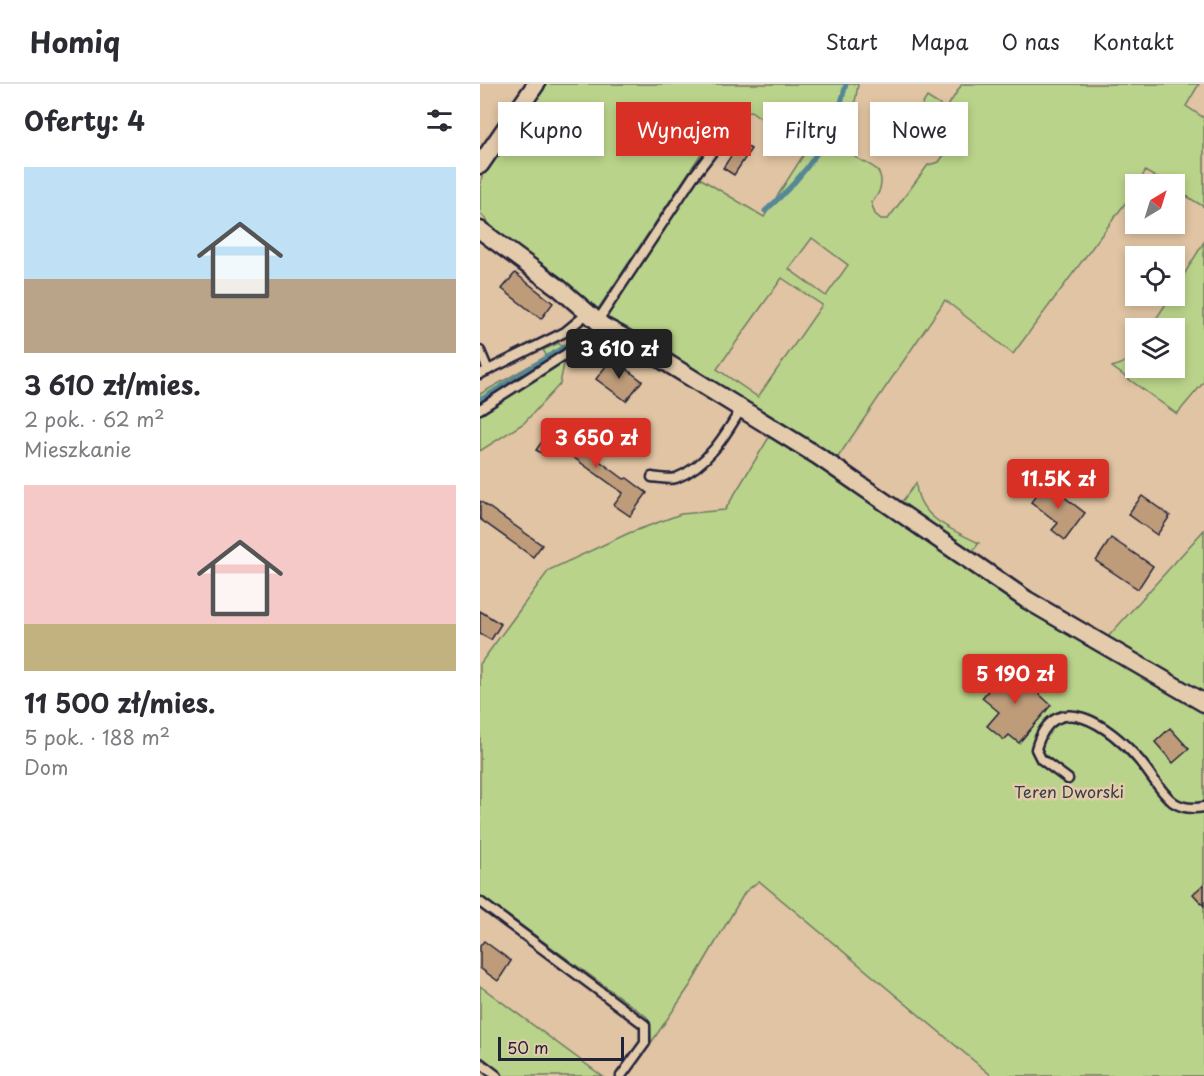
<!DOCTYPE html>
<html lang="pl">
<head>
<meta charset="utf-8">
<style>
  :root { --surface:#fff; --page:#f2f2f3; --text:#2b2b33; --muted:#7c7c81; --line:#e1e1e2; --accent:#d93025 }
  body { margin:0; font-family:"Playpen Sans",sans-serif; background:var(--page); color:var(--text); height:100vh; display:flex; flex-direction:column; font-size:22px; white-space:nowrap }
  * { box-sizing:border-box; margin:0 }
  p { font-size:20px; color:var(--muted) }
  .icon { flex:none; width:33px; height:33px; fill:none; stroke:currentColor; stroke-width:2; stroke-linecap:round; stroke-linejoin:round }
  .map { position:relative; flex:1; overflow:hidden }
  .sheet { display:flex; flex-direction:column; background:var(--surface); width:480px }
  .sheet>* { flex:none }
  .guide { position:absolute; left:18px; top:18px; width:570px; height:54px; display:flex; gap:12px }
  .needle { width:39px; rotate:38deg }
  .fabs { position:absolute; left:645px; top:90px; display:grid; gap:12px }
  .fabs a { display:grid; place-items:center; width:60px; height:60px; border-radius:0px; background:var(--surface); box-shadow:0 3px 9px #0003; font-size:30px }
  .scale { position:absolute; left:18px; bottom:15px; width:126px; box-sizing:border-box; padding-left:6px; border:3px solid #22223b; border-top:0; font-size:16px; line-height:21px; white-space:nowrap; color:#22223b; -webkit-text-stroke:4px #e4cbac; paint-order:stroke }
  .price { position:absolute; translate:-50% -51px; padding:0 14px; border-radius:6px; background:var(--accent); color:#fff; font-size:20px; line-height:39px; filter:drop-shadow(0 2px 3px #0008) }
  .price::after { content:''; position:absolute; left:50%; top:36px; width:18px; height:14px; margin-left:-9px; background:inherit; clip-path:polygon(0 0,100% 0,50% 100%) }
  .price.on { background:#222; color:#fff }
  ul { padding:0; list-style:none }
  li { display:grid; align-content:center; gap:12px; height:318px; padding:0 24px }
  li span { display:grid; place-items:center; height:186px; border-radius:0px; color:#555 }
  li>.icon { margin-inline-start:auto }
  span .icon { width:108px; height:108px; fill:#fffc; stroke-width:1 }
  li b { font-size:26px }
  h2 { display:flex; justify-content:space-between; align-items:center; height:72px; padding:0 24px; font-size:26px }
  .tag { padding:0 21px; border-radius:0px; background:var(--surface); box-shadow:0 3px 9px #0003; font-size:21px; line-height:54px }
  .tag.on { background:var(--accent); color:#fff }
  header { display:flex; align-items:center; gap:36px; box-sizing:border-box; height:84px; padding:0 30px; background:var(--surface); border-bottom:2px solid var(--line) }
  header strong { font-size:28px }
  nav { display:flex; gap:33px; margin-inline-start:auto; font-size:21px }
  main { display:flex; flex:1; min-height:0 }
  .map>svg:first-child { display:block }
  .green { fill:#bad38a; stroke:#6e7a62; stroke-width:1.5; fill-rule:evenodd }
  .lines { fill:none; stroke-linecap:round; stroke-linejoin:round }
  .stream { stroke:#578797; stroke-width:5 }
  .building { fill:#be9c7a; stroke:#22223b; stroke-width:1.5 }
  .service-casing { stroke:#22223b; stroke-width:13 }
  .minor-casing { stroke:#22223b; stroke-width:21 }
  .service { stroke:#e4cbac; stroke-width:8 }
  .minor { stroke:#e4cbac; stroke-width:16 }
  .labels { text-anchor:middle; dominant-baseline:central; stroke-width:5; stroke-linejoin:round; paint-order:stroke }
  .park-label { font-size:16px; fill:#393d47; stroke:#e4cbac }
</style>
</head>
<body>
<header>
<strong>Homiq</strong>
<nav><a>Start</a><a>Mapa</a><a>O nas</a><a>Kontakt</a></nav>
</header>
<main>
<section class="sheet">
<h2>Oferty: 4<svg class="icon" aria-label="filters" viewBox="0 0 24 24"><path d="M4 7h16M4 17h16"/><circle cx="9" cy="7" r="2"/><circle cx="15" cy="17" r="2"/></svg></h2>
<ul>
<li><span style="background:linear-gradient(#bfe0f5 60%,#b9a48a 0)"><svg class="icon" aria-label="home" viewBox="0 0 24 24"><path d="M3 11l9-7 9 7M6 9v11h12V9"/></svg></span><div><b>3 610 zł/mies.</b><p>2 pok. · 62 m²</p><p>Mieszkanie</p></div></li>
<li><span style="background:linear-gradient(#f6c9c9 75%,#c2b280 0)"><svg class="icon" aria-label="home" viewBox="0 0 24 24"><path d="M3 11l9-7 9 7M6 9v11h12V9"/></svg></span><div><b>11 500 zł/mies.</b><p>5 pok. · 188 m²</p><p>Dom</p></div></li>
</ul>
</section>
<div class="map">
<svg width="724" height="992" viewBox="0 0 724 992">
  <rect width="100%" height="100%" fill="#e0c4a3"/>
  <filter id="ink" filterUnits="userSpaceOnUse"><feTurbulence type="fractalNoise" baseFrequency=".0167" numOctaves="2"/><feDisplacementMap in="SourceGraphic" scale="12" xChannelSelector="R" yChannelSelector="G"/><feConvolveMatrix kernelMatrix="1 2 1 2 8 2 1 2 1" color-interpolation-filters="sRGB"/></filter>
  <g filter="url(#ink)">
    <g class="green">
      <path d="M 62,0 L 378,0 C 374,30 366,43 375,73 C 381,77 392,81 397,86 C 405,96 400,111 391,118 L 395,130 L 401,135 L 408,135 L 448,81 L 459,78 L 466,68 L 459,55 L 431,39 L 447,13 L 466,25 L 482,0 L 719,0 L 706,22 L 724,34 L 724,123 L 695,105 L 694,100 L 687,100 L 665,87 L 659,100 L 656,100 L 655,106 L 533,270 L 465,216 L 356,376 L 125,234 L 218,93 L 284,133 L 326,67 L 271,27 L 262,29 L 254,36 L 244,35 L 116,228 L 23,155 L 0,129 L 0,100 L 5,82 ZM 332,154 L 368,181 L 346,212 L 309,185 ZM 302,194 L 342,221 L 278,313 L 237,285 Z"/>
      <polygon points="724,158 724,298 697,330 632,283 643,279 655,267 656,284 694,284 694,244 670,244 691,212 694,212 695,205"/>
      <polygon points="79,259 86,270 80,300 44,339 0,367 0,310 67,272 63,266"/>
      <polygon points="291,350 541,520 724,629 724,992 512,992 279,797 265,808 211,900 171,959 170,941 167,933 0,811 0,580 69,486 149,449 201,430 245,426"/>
      <path d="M 436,399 C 437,433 472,446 499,459 L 492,468 L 421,419 Z"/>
      <polygon points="724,446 724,612 626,555"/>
      <polygon points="0,902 122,992 22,992 0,975"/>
    </g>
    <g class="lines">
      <g class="stream">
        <path d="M 285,127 C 324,94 355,51 366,0"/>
        <polyline points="0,316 88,260"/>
      </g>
    </g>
    <g class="building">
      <polygon points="260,58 271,65 254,91 243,84"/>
      <polygon points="35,189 73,219 61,235 22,205"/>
      <polygon points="132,274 162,297 146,317 116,295"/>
      <polygon points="74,341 92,354 91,356 144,395 147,394 167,409 150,432 134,421 143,409 73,359 64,371 56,366"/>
      <polygon points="566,399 605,429 585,456 572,446 578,439 551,418"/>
      <polygon points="662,412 690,432 677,451 648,430"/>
      <polygon points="0,417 62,461 53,473 0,435"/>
      <polygon points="631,454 673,482 658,505 616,477"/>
      <polygon points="0,527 21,540 11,556 0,550"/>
      <polygon points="527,579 533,579 534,588 545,597 548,594 562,606 559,610 571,621 539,659 529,651 524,656 507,642 519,628 502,614 524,587 524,581"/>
      <polygon points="690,644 709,665 693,679 675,658"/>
      <polygon points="724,800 724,822 713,810"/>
      <polygon points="4,857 31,877 18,897 0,884 0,862"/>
    </g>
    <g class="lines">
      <defs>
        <g id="service">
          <polyline points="117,238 213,93 249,46"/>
          <polyline points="0,267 8,286"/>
          <polyline points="0,290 85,248 108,229"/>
          <polyline points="0,325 86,270 123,242"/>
          <path d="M 172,393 C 179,394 190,396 196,394 C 227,382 245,352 261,325"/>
          <path d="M 588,695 L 561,675 L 556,665 C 574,601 631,643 658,675 C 670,688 679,707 693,718 C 703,725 713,725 724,723"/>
          <polyline points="0,818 165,941 165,959 141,992"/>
          <polyline points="0,979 17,992"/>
        </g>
        <g id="minor">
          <polyline points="0,81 56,0"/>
          <polyline points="0,146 79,204 123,242 158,261 338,372 547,516 724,619"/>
        </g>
      </defs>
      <use href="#service" class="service-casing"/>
      <use href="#minor" class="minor-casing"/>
      <use href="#service" class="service"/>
      <use href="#minor" class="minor"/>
    </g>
  </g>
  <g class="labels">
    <g class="park-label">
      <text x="589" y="707">Teren Dworski</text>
    </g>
  </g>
</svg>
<div class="fabs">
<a><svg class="needle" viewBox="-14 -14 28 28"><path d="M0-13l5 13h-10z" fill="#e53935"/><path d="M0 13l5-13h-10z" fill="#7c7c81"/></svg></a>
<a><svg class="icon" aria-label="locate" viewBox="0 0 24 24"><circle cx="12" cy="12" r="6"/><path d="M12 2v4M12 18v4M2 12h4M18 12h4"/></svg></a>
<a><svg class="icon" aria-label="layers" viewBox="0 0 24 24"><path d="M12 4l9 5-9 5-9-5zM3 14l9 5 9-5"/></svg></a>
</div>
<div class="scale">50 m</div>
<b class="price on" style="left:139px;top:296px">3 610 zł</b>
<b class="price" style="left:116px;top:385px">3 650 zł</b>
<b class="price" style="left:578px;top:426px">11.5K zł</b>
<b class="price" style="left:535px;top:621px">5 190 zł</b>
<div class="guide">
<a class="tag">Kupno</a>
<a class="tag on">Wynajem</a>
<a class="tag">Filtry</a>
<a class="tag">Nowe</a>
</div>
</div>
</main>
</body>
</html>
